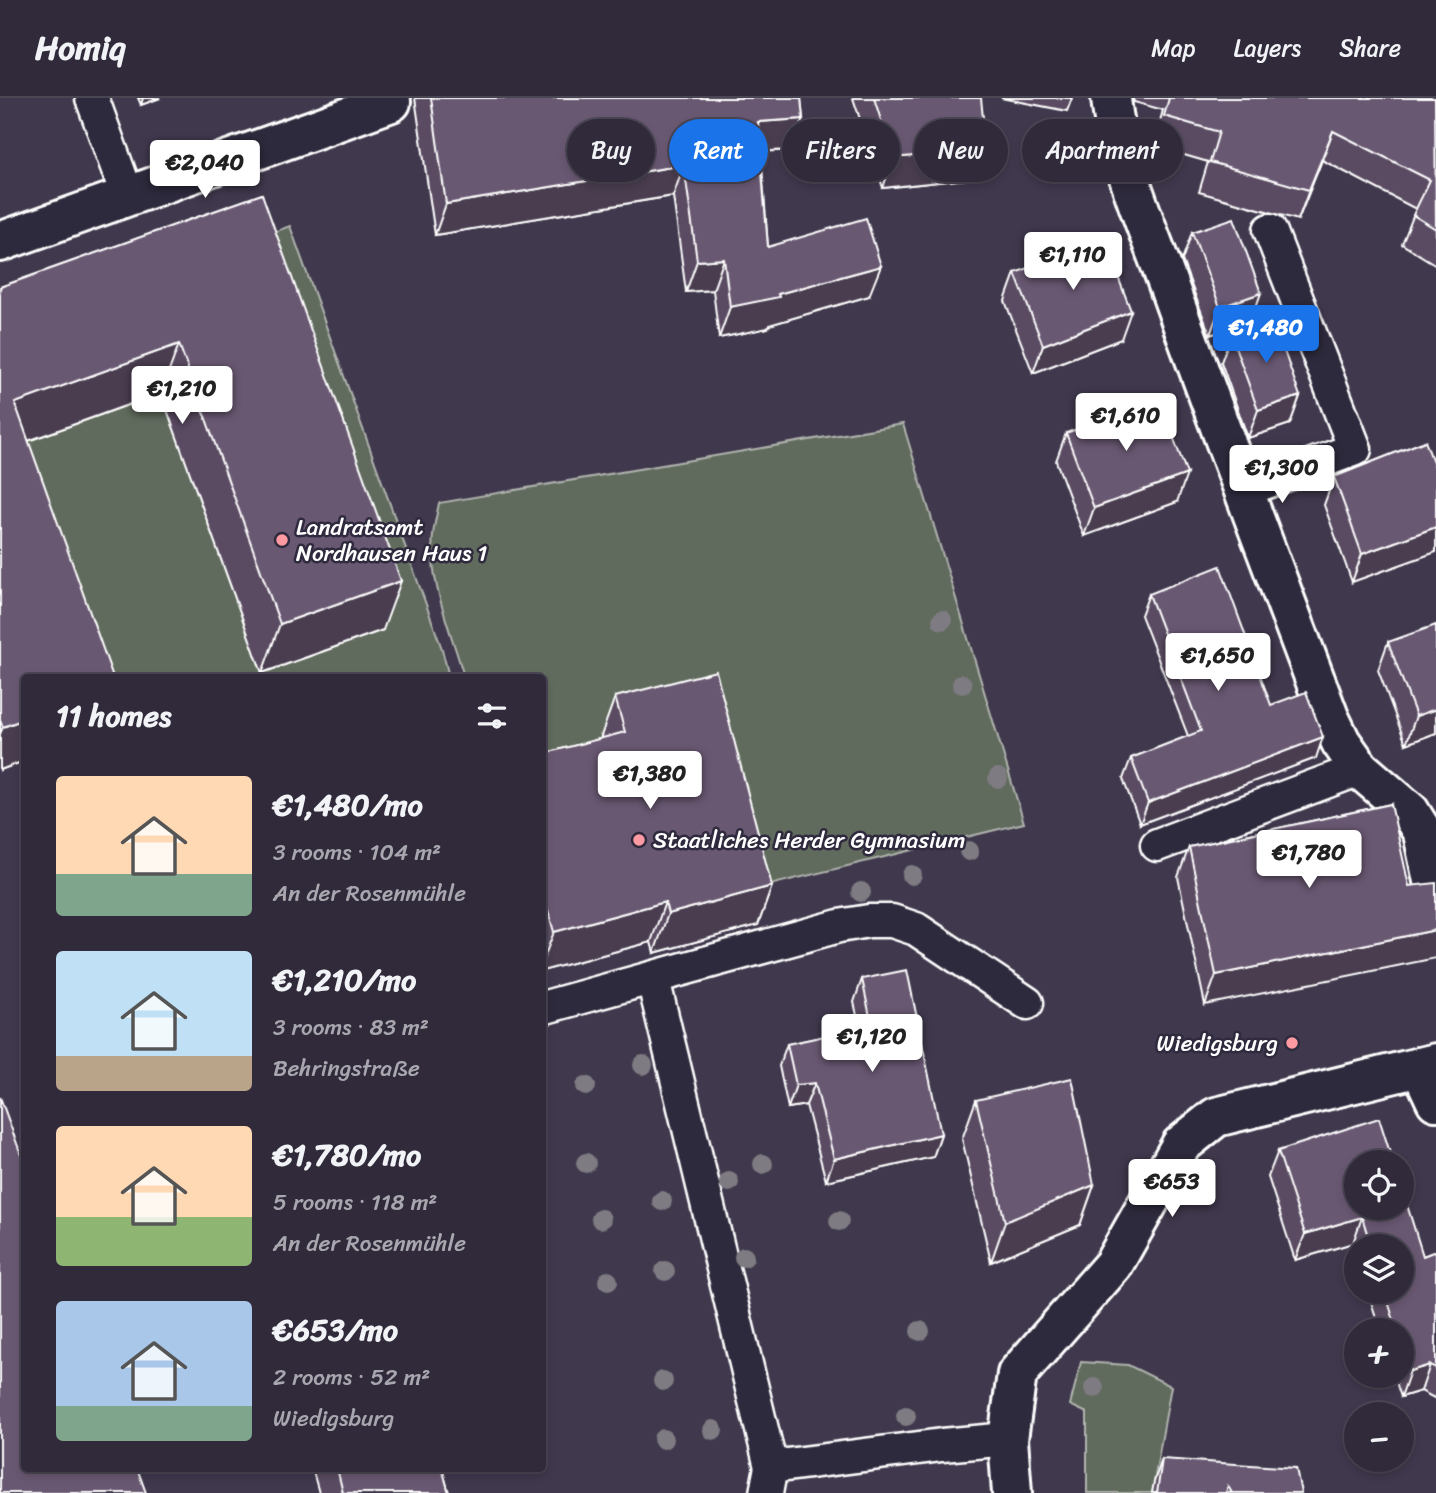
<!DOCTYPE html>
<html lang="en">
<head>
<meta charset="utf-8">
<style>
  :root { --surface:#302a3a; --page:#3c3645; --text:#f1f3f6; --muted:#a8a7af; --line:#4b4654; --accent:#1a73e8 }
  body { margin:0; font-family:Sriracha,sans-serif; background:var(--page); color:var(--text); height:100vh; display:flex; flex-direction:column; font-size:26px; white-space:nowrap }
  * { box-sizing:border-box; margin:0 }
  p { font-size:23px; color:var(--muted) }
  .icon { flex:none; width:38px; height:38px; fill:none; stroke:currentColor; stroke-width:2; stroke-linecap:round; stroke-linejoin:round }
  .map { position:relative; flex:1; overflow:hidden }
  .drawer { position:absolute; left:21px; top:576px; width:525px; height:798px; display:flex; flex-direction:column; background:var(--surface); border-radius:7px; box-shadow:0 4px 10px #0003,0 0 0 2px var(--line) }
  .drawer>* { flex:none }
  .guide { position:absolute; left:567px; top:21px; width:665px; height:63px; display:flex; gap:14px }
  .buttons { position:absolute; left:1344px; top:1052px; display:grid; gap:14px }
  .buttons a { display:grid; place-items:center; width:70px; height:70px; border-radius:50%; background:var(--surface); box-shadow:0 4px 10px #0003,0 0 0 2px var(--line); font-size:35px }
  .price { position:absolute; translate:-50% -60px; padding:0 16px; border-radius:7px; background:#fff; color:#222; font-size:23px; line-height:46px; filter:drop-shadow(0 2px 4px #0008) }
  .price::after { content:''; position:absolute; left:50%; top:42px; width:21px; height:16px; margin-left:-10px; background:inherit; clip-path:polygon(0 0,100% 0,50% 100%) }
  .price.selected { background:var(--accent); color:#fff }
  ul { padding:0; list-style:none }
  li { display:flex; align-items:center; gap:21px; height:175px; padding:0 35px }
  li span { display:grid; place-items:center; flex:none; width:196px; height:140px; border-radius:7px; color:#555 }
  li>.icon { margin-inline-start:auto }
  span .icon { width:84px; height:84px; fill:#fffc; stroke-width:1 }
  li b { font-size:30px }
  h2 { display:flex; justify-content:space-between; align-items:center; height:84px; padding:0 35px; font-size:30px }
  .chip { padding:0 24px; border-radius:32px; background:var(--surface); box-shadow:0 4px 10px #0003,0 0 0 2px var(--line); font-size:24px; line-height:63px }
  .chip.selected { background:var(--accent); color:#fff }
  header { display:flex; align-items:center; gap:42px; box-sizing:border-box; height:98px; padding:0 35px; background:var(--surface); border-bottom:2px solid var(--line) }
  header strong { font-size:33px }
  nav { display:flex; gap:38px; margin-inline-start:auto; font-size:24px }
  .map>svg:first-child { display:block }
  .green { fill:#616a5d; stroke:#b0b4ae; stroke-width:2 }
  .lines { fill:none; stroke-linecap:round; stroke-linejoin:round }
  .service-casing { stroke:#fff; stroke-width:37 }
  .minor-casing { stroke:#fff; stroke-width:44 }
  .service { stroke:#2f2a3d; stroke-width:32 }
  .minor { stroke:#2f2a3d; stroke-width:38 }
  .tree { fill:#7e7c82 }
  .wall { fill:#5a4c62; stroke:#fff; stroke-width:2 }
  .shaded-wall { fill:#4a3e50; stroke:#fff; stroke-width:2 }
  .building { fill:#695872; stroke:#fff; stroke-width:2 }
  .poi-dot { fill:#ff9aa2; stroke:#2f2a3d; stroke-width:2.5 }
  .labels { text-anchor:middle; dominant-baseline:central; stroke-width:5; stroke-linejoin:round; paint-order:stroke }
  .poi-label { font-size:23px; fill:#fff; stroke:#2f2a3d; text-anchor:start }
</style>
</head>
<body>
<header>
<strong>Homiq</strong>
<nav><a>Map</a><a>Layers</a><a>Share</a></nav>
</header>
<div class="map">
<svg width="1436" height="1395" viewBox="0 0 1436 1395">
  <rect width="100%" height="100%" fill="#40384d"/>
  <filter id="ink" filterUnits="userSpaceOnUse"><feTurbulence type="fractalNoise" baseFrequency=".0143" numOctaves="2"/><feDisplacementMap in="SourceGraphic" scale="14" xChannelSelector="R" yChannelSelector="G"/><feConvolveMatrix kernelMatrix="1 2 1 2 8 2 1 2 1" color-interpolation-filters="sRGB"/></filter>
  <g filter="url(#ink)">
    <g class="green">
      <polygon points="290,128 442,551 449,579 78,579 0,353 161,295 262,575 244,145"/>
      <path d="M 903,326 L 1024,725 L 749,792 L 601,639 L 610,674 L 543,692 L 542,579 L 464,579 C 452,535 428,484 433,437 C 434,427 437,416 439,405 Z"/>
      <polygon points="1081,1264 1128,1267 1171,1288 1152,1395 1087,1395 1087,1315 1070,1307"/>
    </g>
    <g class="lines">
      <defs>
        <g id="service">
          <polyline points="92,0 128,99"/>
          <polyline points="1245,392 1355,351 1270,132"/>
          <polyline points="1157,747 1360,671"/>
          <polyline points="653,881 771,1369 766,1395"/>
          <polyline points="542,910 839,828 869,823 892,823 916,831 1027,905"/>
          <polyline points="771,1369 942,1347 1008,1341"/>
        </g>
        <g id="minor">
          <path d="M 1111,0 C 1117,62 1149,133 1170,192 C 1221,335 1276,477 1329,619 L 1341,644 L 1360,671 L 1410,714 L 1423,735 L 1436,797"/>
          <polyline points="0,144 391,4"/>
          <polyline points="1420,969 1436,1003"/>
          <polyline points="1012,1395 1008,1341 1017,1276 1113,1167 1181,1047 1216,1019 1436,965"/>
        </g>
      </defs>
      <use href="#service" class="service-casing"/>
      <use href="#minor" class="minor-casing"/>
      <use href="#service" class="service"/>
      <use href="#minor" class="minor"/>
    </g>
    <g class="tree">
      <circle cx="942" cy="522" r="10"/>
      <circle cx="962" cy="586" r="10"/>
      <circle cx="998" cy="680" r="10"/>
      <circle cx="969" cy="753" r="10"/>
      <circle cx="912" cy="777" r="10"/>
      <circle cx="861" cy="794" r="10"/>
      <circle cx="643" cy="967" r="10"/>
      <circle cx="586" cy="988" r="10"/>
      <circle cx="586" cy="1065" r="10"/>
      <circle cx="763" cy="1066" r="10"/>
      <circle cx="729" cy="1084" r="10"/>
      <circle cx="662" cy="1103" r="10"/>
      <circle cx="601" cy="1121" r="10"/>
      <circle cx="839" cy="1123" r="10"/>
      <circle cx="744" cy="1159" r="10"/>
      <circle cx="665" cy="1173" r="10"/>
      <circle cx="608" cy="1183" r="10"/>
      <circle cx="920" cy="1233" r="10"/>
      <circle cx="663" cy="1283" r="10"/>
      <circle cx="1094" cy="1290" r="10"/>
      <circle cx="906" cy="1318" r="10"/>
      <circle cx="713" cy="1332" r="10"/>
      <circle cx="663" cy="1341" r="10"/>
    </g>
    <g class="wall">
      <polygon points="138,0 160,0 141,7"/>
      <polygon points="415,0 801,0 803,21 792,52 761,54 768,149 869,198 769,227 768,230 719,240 713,192 686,194 673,98 435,137"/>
      <polygon points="853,0 981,0 975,80 883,90"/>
      <polygon points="1001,0 1072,0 1067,13"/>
      <polygon points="1133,0 1435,0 1436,167 1402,146 1416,111 1322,62 1298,122 1199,94 1208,64 1153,48 1163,12 1134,4"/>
      <polygon points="262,96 383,532 262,575 161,295 28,343 24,663 0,672 0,189"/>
      <polygon points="1192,134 1251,223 1210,237 1182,162"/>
      <polygon points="1015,175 1121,241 1033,275 1005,203"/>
      <polygon points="1231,237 1300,298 1290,326 1248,340 1221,264"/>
      <polygon points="1066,335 1177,404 1084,438 1056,363"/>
      <polygon points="1425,343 1352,484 1324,407 1334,379"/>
      <polygon points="1149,496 1271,607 1316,660 1140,726 1123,681 1131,660 1188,638 1141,517"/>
      <polygon points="1388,544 1436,635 1406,646 1378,572"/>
      <polygon points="615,599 772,788 758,827 654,855 651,844 542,873 542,656 601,641 601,638"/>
      <polygon points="1391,706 1205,907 1178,779 1189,749"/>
      <polygon points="862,881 941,1036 933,1059 826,1083 806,1007 788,1010 779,968 787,946 860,931 854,904"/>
      <polygon points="976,1002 1094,1087 1080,1127 991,1164 962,1041"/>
      <polygon points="1278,1053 1423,1158 1436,1153 1436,1301 1421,1293 1401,1299 1394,1278 1402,1278 1402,1232 1380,1232 1368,1194 1402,1194 1402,1148 1356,1148 1356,1157 1353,1145 1295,1162 1268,1079"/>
      <polygon points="1162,1361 1301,1395 1152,1395 1154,1384"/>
      <polygon points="312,1370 442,1370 449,1395 319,1395"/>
    </g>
    <g class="shaded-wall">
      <polygon points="143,0 160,0 141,7"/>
      <polygon points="803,21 792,52 747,54 758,24"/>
      <polygon points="1333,33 1322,62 1298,122 1309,92"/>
      <polygon points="986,51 975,80 883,90 893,60"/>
      <polygon points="684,67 673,98 435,137 446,106"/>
      <polygon points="724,161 713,192 686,194 697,163"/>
      <polygon points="881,168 869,198 769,227 768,230 719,240 730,209"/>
      <polygon points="1261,195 1251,223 1210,237 1220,209"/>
      <polygon points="1131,213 1121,241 1033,275 1043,247"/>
      <polygon points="179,246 161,295 0,353 15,305"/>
      <polygon points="1300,298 1290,326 1248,340 1258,312"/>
      <polygon points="1187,376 1177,404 1084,438 1094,410"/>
      <polygon points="1436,429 1436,454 1352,484 1362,456"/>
      <polygon points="401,483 383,532 262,575 280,526"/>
      <polygon points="1436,611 1436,635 1406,646 1416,618"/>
      <polygon points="24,621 24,663 0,672 0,636 3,629"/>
      <polygon points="1323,639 1316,660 1140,726 1148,705"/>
      <polygon points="772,788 758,827 654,855 668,816"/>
      <polygon points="665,804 651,844 542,873 542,865 554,834"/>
      <polygon points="1436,832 1436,860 1205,907 1216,877"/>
      <polygon points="815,985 806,1007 788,1010 796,987"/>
      <polygon points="941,1036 933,1059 826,1083 834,1061"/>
      <polygon points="1094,1087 1080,1127 991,1164 1005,1124"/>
      <polygon points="1362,1119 1353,1145 1295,1162 1305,1136"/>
      <polygon points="1430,1267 1421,1293 1401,1299 1410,1273"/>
    </g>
    <g class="building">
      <polygon points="431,0 801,0 803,21 758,24 768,149 866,120 881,168 778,196 779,199 730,209 724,161 697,163 684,67 446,106"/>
      <polygon points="874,0 981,0 986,51 893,60"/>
      <polygon points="1169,0 1435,0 1436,131 1413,117 1430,82 1333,33 1309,92 1210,64 1219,34 1164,18"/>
      <polygon points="262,96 401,483 280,526 179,246 15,305 113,579 24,579 24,621 3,629 0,621 0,189"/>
      <polygon points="1234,120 1261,195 1220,209 1192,134"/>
      <polygon points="1104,142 1131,213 1043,247 1015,175"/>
      <polygon points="1273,222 1300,298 1258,312 1231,237"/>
      <polygon points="1159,301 1187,376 1094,410 1066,335"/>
      <polygon points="1425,343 1436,372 1436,429 1362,456 1334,379"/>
      <polygon points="1220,468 1271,607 1306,594 1323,639 1148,705 1131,660 1201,633 1149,496"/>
      <polygon points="1436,527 1436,611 1416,618 1388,544"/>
      <polygon points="716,573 772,788 668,816 665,804 554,834 542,790 542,656 625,634 615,599"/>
      <polygon points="1391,706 1409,788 1436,785 1436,832 1216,877 1189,749"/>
      <polygon points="907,872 941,1036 834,1061 815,985 796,987 787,946 872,928 862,881"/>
      <polygon points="1072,980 1094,1087 1005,1124 976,1002"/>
      <polygon points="0,999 24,1065 24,1370 137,1370 146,1395 0,1395"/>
      <polygon points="1379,1020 1393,1064 1356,1064 1356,1110 1402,1110 1402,1091 1423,1158 1436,1153 1436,1270 1430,1267 1410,1273 1402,1246 1402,1232 1397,1232 1385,1194 1402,1194 1402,1148 1371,1148 1362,1119 1305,1136 1278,1053"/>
      <polygon points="1162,1361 1296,1370 1301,1395 1232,1395 1228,1388 1226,1395 1157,1395"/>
      <polygon points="337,1370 442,1370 449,1395 343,1395"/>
    </g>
  </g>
  <g class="poi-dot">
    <circle cx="282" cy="442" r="7"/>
    <circle cx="639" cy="742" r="7"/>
    <circle cx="1292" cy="945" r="7"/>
  </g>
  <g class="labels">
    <g class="poi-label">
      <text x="296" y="429">Landratsamt<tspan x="296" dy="26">Nordhausen Haus 1</tspan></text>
      <text x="653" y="742">Staatliches Herder Gymnasium</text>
      <text x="1278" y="945" text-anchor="end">Wiedigsburg</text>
    </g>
  </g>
</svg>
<div class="buttons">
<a><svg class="icon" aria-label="locate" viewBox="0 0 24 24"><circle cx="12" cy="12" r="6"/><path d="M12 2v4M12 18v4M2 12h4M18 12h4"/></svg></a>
<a><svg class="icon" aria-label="layers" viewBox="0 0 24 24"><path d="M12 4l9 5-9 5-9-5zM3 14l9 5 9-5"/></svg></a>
<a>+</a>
<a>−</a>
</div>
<b class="price" style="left:205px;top:102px">€2,040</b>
<b class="price" style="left:1073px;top:194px">€1,110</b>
<b class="price selected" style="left:1266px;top:267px">€1,480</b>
<b class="price" style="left:182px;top:328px">€1,210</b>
<b class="price" style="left:1126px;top:355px">€1,610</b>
<b class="price" style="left:1282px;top:407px">€1,300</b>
<b class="price" style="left:1218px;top:595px">€1,650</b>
<b class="price" style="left:650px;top:713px">€1,380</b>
<b class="price" style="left:1309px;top:792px">€1,780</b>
<b class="price" style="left:872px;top:976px">€1,120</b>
<b class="price" style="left:1172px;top:1121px">€653</b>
<div class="guide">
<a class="chip">Buy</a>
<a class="chip selected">Rent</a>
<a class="chip">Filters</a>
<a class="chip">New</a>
<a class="chip">Apartment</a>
</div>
<section class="drawer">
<h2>11 homes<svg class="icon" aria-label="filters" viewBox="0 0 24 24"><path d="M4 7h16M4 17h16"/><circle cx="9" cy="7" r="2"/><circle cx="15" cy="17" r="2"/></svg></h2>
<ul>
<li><span style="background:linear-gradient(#ffd9b3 70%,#7fa58c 0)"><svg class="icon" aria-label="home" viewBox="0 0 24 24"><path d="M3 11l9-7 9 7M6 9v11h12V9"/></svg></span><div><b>€1,480/mo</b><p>3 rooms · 104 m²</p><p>An der Rosenmühle</p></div></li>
<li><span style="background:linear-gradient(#bfe0f5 75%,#b9a48a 0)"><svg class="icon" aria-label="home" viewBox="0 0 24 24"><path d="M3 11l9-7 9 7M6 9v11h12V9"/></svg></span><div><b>€1,210/mo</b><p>3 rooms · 83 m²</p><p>Behringstraße</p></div></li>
<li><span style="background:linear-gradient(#ffd9b3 65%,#8fb573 0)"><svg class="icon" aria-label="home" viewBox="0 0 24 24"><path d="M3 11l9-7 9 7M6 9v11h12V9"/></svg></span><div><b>€1,780/mo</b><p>5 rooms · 118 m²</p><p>An der Rosenmühle</p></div></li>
<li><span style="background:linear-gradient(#a9c7e8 75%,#7fa58c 0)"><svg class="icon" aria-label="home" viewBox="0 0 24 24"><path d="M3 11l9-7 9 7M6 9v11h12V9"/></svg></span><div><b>€653/mo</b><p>2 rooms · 52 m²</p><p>Wiedigsburg</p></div></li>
</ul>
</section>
</div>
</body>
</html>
